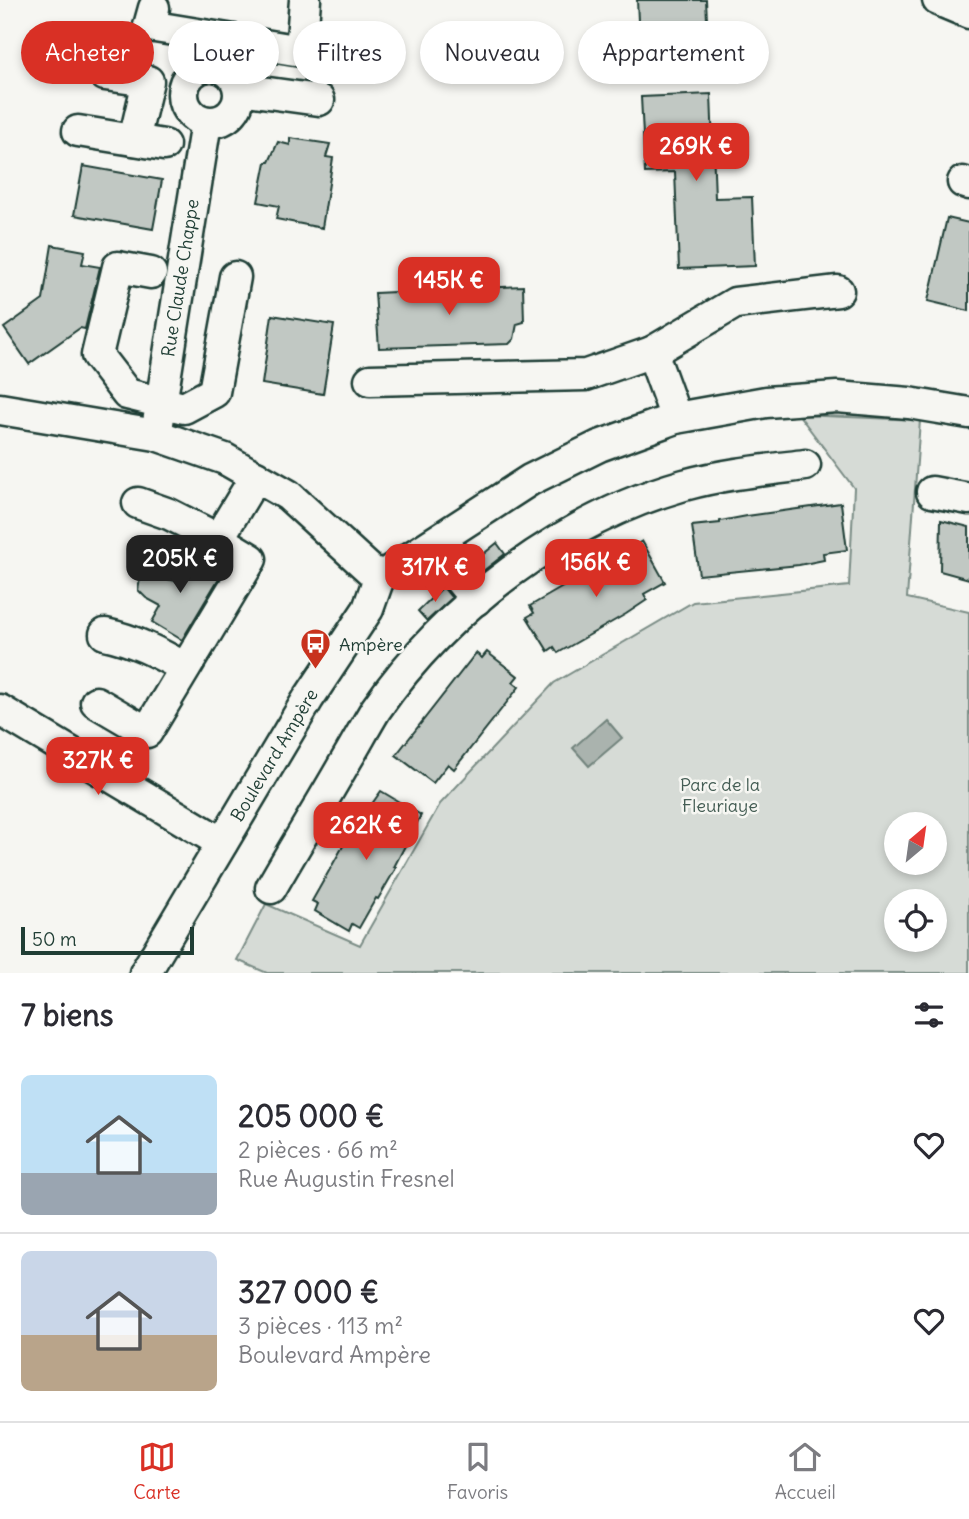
<!DOCTYPE html>
<html lang="fr">
<head>
<meta charset="utf-8">
<style>
  :root { --surface:#fff; --page:#f7f7f7; --text:#2b2b33; --muted:#7c7c81; --line:#e1e1e2; --accent:#d93025 }
  body { margin:0; font-family:Delius,sans-serif; background:var(--page); color:var(--text); height:100vh; display:flex; flex-direction:column; font-size:26px; white-space:nowrap }
  * { box-sizing:border-box; margin:0 }
  p { font-size:23px; color:var(--muted) }
  .icon { flex:none; width:38px; height:38px; fill:none; stroke:currentColor; stroke-width:2; stroke-linecap:round; stroke-linejoin:round }
  .map { position:relative; height:973px; overflow:hidden }
  .side { display:flex; flex-direction:column; background:var(--surface); flex:1 }
  .side>* { flex:none }
  .banner { position:absolute; left:21px; top:21px; width:928px; height:63px; display:flex; gap:14px }
  .needle { width:46px; rotate:29deg }
  .buttons { position:absolute; left:884px; top:812px; display:grid; gap:14px }
  .buttons a { display:grid; place-items:center; width:63px; height:63px; border-radius:50%; background:var(--surface); box-shadow:0 4px 10px #0003; font-size:35px }
  .scale { position:absolute; left:21px; bottom:18px; width:173px; box-sizing:border-box; padding-left:7px; border:4px solid #1f3d34; border-top:0; font-size:19px; line-height:24px; white-space:nowrap; color:#1f3d34; -webkit-text-stroke:5px #f6f6f2; paint-order:stroke }
  .price { position:absolute; translate:-50% -60px; padding:0 16px; border-radius:14px; background:var(--accent); color:#fff; font-size:23px; line-height:46px; filter:drop-shadow(0 2px 4px #0008) }
  .price::after { content:''; position:absolute; left:50%; top:42px; width:21px; height:16px; margin-left:-10px; background:inherit; clip-path:polygon(0 0,100% 0,50% 100%) }
  .price.on { background:#222; color:#fff }
  ul { padding:0; list-style:none }
  li { display:flex; align-items:center; gap:21px; height:175px; padding:0 21px }
  li+li { border-top:2px solid var(--line) }
  li span { display:grid; place-items:center; flex:none; width:196px; height:140px; border-radius:10px; color:#555 }
  li>.icon { margin-inline-start:auto }
  span .icon { width:84px; height:84px; fill:#fffc; stroke-width:1 }
  li b { font-size:30px }
  h2 { display:flex; justify-content:space-between; align-items:center; height:84px; padding:0 21px; font-size:30px }
  .tag { padding:0 24px; border-radius:32px; background:var(--surface); box-shadow:0 4px 10px #0003; font-size:24px; line-height:63px }
  .tag.on { background:var(--accent); color:#fff }
  .tabs { display:flex; justify-content:space-around; align-items:center; height:98px; border-top:2px solid var(--line); background:var(--surface); font-size:19px; color:var(--muted) }
  .tabs a { display:grid; justify-items:center; gap:4px }
  .tabs .on { color:var(--accent) }
  .map>svg:first-child { display:block }
  .green { fill:#d6dbd6; stroke:#7a8c85; stroke-width:2; fill-rule:evenodd }
  .water { fill:#aab3ae; stroke:#72847d; stroke-width:2 }
  .building { fill:#c1c8c3; stroke:#1f3d34; stroke-width:2 }
  .lines { fill:none; stroke-linecap:round; stroke-linejoin:round }
  .minor-casing { stroke:#1f3d34; stroke-width:35 }
  .minor { stroke:#f6f6f2; stroke-width:30 }
  .labels { text-anchor:middle; dominant-baseline:central; stroke-width:5; stroke-linejoin:round; paint-order:stroke }
  .street-label { font-size:18px; fill:#1f3d34; stroke:#f6f6f2 }
  .poi-label { font-size:18px; fill:#1f3d34; stroke:#f6f6f2; text-anchor:start }
  .park-label { font-size:18px; fill:#445d54; stroke:#f6f6f2 }
</style>
</head>
<body>
<div class="map">
<svg width="969" height="973" viewBox="0 0 969 973">
  <rect width="100%" height="100%" fill="#f6f6f2"/>
  <filter id="ink" filterUnits="userSpaceOnUse"><feTurbulence type="fractalNoise" baseFrequency=".0143" numOctaves="2"/><feDisplacementMap in="SourceGraphic" scale="14" xChannelSelector="R" yChannelSelector="G"/><feConvolveMatrix kernelMatrix="1 2 1 2 8 2 1 2 1" color-interpolation-filters="sRGB"/></filter>
  <g filter="url(#ink)">
    <path class="green" d="M 799,415 L 920,420 L 907,598 L 969,612 L 969,973 L 267,973 L 237,960 L 266,904 L 360,945 L 440,804 L 554,683 L 693,602 L 849,586 L 854,488 ZM 896,824 L 934,824 L 934,863 L 896,863 ZM 896,901 L 934,901 L 934,940 L 896,940 Z"/>
    <polygon class="water" points="606,719 622,738 589,766 573,748"/>
    <g class="building">
      <polygon points="637,0 706,0 709,59 640,62"/>
      <polygon points="711,94 715,198 752,197 755,266 679,269 675,172 645,173 641,97"/>
      <polygon points="290,138 330,144 326,157 333,158 322,228 276,219 279,206 258,202 266,162 269,162 278,142 290,145"/>
      <polygon points="83,166 162,180 153,229 74,215"/>
      <polygon points="947,218 969,223 969,311 928,301"/>
      <polygon points="52,245 85,251 82,264 100,267 85,329 80,328 29,364 4,328 43,300"/>
      <polygon points="523,286 524,322 517,324 514,339 509,344 379,348 375,293"/>
      <polygon points="272,315 334,325 323,394 262,384"/>
      <polygon points="841,503 847,550 823,553 824,560 799,565 699,575 692,526 720,523 720,521 747,516"/>
      <polygon points="941,520 969,527 969,579 940,571"/>
      <polygon points="642,541 665,582 644,594 647,600 626,614 558,653 554,647 548,651 527,617 534,613 530,606"/>
      <polygon points="497,543 505,554 478,575 470,565"/>
      <polygon points="192,555 222,573 182,640 152,622 161,606 146,598 138,590 141,573 176,581"/>
      <polygon points="443,587 452,598 427,621 418,611"/>
      <polygon points="487,652 518,676 513,682 519,687 454,769 448,764 433,783 396,755 476,653 482,658"/>
      <polygon points="381,791 421,815 394,867 396,868 378,899 376,898 359,928 352,924 349,931 315,911 318,904 312,901 347,839"/>
    </g>
    <g class="lines">
      <defs>
        <g id="minor">
          <polyline points="938,0 969,13"/>
          <polyline points="154,8 149,26 301,51 305,0"/>
          <circle cx="211" cy="94" r="28"/>
          <polyline points="105,75 148,81 134,140"/>
          <polyline points="240,89 319,100"/>
          <polyline points="78,131 164,145"/>
          <polyline points="963,182 969,184"/>
          <polyline points="151,273 118,267 97,355 127,394 184,408 214,392 235,277"/>
          <polyline points="370,380 586,375 652,352"/>
          <polyline points="0,409 156,435 225,459 288,495 379,578"/>
          <polyline points="676,418 652,352 735,303 838,291"/>
          <polyline points="158,423 206,122"/>
          <polyline points="932,492 969,499"/>
          <polyline points="138,503 169,514 218,539 256,476"/>
          <polyline points="431,545 476,600"/>
          <path d="M 105,634 C 134,640 159,653 185,668"/>
          <polyline points="96,702 147,732 251,559 218,539"/>
          <polyline points="0,710 222,843"/>
          <path d="M 271,888 C 295,846 320,806 344,764 C 355,746 365,727 376,709 C 447,606 564,519 684,485 C 724,474 765,470 805,465"/>
          <polyline points="145,973 308,699 368,609 379,578 530,480 599,446 676,418 766,402 837,397 909,403 969,413"/>
        </g>
      </defs>
      <use href="#minor" class="minor-casing"/>
      <use href="#minor" class="minor"/>
    </g>
  </g>
  <defs>
    <symbol id="bus-pin" viewBox="-11 -11 22 30"><path d="M0 17L-7.5 6A9.5 9.5 0 1 1 7.5 6Z" fill="#c8321e" stroke="#f6f6f2"/><path d="M-5-6H5V4H4V6H2V4H-2V6H-4V4H-5ZM-3.5-4V0h7V-4ZM-3.5 1.2v1.5H-2V1.2ZM2 1.2v1.5H3.5V1.2Z" fill="#fff"/></symbol>
  </defs>
  <g fill-rule="evenodd">
    <use href="#bus-pin" x="298" y="626" width="35" height="47"/>
  </g>
  <g class="labels">
    <g class="street-label">
      <text transform="translate(180 278) rotate(-81)">Rue Claude Chappe</text>
      <text transform="translate(274 755) rotate(-59)">Boulevard Ampère</text>
    </g>
    <g class="poi-label">
      <text x="339" y="644">Ampère</text>
    </g>
    <g class="park-label">
      <text x="720" y="784">Parc de la<tspan x="720" dy="21">Fleuriaye</tspan></text>
    </g>
  </g>
</svg>
<div class="buttons">
<a><svg class="needle" viewBox="-14 -14 28 28"><path d="M0-13l5 13h-10z" fill="#e53935"/><path d="M0 13l5-13h-10z" fill="#7c7c81"/></svg></a>
<a><svg class="icon" aria-label="locate" viewBox="0 0 24 24"><circle cx="12" cy="12" r="6"/><path d="M12 2v4M12 18v4M2 12h4M18 12h4"/></svg></a>
</div>
<div class="scale">50 m</div>
<b class="price" style="left:696px;top:183px">269K €</b>
<b class="price" style="left:449px;top:317px">145K €</b>
<b class="price on" style="left:180px;top:595px">205K €</b>
<b class="price" style="left:596px;top:599px">156K €</b>
<b class="price" style="left:435px;top:604px">317K €</b>
<b class="price" style="left:98px;top:797px">327K €</b>
<b class="price" style="left:366px;top:862px">262K €</b>
<div class="banner">
<a class="tag on">Acheter</a>
<a class="tag">Louer</a>
<a class="tag">Filtres</a>
<a class="tag">Nouveau</a>
<a class="tag">Appartement</a>
</div>
</div>
<section class="side">
<h2>7 biens<svg class="icon" aria-label="filters" viewBox="0 0 24 24"><path d="M4 7h16M4 17h16"/><circle cx="9" cy="7" r="2"/><circle cx="15" cy="17" r="2"/></svg></h2>
<ul>
<li><span style="background:linear-gradient(#bfe0f5 70%,#9aa5b1 0)"><svg class="icon" aria-label="home" viewBox="0 0 24 24"><path d="M3 11l9-7 9 7M6 9v11h12V9"/></svg></span><div><b>205 000 €</b><p>2 pièces · 66 m²</p><p>Rue Augustin Fresnel</p></div><svg class="icon" aria-label="heart" viewBox="0 0 24 24"><path d="M12 20l-8-8c-3-5 5-10 8-4 3-6 11-1 8 4z"/></svg></li>
<li><span style="background:linear-gradient(#c9d6e8 60%,#b9a48a 0)"><svg class="icon" aria-label="home" viewBox="0 0 24 24"><path d="M3 11l9-7 9 7M6 9v11h12V9"/></svg></span><div><b>327 000 €</b><p>3 pièces · 113 m²</p><p>Boulevard Ampère</p></div><svg class="icon" aria-label="heart" viewBox="0 0 24 24"><path d="M12 20l-8-8c-3-5 5-10 8-4 3-6 11-1 8 4z"/></svg></li>
</ul>
</section>
<nav class="tabs">
<a class="on"><svg class="icon" aria-label="map" viewBox="0 0 24 24"><path d="M3 6l6-2 6 2 6-2v14l-6 2-6-2-6 2zM9 4v14M15 6v14"/></svg>Carte</a>
<a><svg class="icon" aria-label="saved" viewBox="0 0 24 24"><path d="M7 4h10v16l-5-4-5 4z"/></svg>Favoris</a>
<a><svg class="icon" aria-label="home" viewBox="0 0 24 24"><path d="M3 11l9-7 9 7M6 9v11h12V9"/></svg>Accueil</a>
</nav>
</body>
</html>
